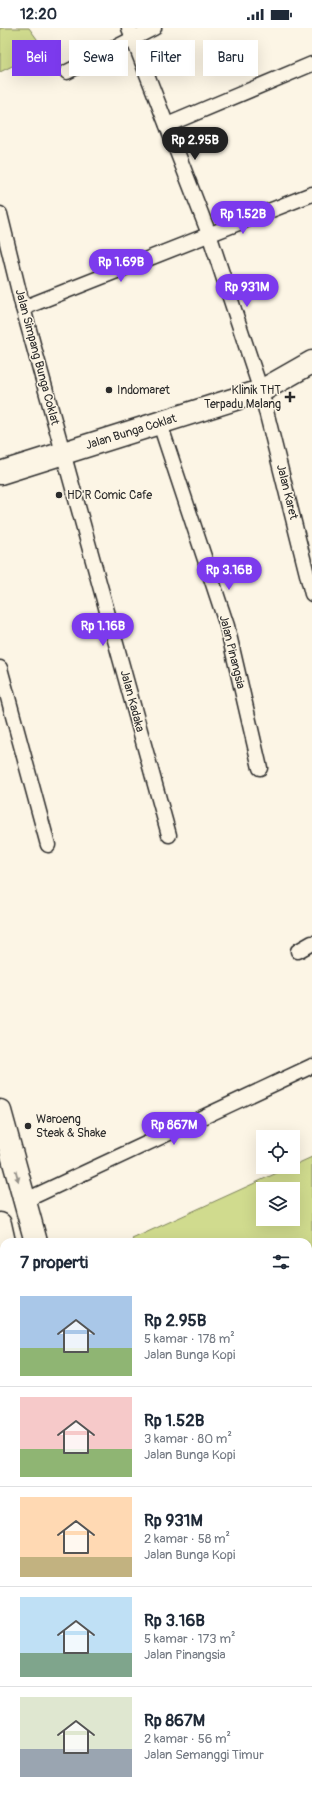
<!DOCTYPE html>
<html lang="id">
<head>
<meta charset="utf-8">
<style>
  :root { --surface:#fff; --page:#f6f6f7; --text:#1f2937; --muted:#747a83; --line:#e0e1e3; --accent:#7c3aed }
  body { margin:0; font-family:Pangolin,sans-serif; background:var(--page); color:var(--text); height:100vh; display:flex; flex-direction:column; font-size:15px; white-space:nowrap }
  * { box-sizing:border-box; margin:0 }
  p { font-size:13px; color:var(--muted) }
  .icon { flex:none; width:22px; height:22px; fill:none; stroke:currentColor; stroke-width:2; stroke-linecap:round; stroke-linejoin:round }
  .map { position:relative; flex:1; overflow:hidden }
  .sheet { position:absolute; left:0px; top:1210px; width:312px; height:556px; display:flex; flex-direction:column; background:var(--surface); border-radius:12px 12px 0 0; box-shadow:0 4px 16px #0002 }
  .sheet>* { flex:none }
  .guide { position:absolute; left:12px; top:12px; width:288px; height:36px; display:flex; gap:8px }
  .buttons { position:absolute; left:256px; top:1102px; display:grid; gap:8px }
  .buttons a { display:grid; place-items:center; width:44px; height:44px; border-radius:0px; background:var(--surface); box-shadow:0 4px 16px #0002; font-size:20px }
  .price { position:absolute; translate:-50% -34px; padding:0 9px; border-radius:14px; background:var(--accent); color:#fff; font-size:13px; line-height:26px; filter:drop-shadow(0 1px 2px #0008) }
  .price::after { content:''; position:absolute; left:50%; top:24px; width:12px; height:9px; margin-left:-6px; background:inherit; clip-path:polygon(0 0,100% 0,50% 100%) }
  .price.on { background:#222; color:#fff }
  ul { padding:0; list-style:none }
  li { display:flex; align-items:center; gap:12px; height:100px; padding:0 20px }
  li+li { border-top:1px solid var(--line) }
  li span { display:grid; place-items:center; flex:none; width:112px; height:80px; border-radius:0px; color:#555 }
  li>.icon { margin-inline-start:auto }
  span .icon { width:48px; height:48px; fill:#fffc; stroke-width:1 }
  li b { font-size:17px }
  h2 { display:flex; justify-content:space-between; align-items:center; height:48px; padding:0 20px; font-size:17px }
  .chip { padding:0 14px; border-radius:0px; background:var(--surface); box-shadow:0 4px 16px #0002; font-size:14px; line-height:36px }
  .chip.on { background:var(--accent); color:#fff }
  .status { display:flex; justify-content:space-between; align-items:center; height:28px; padding:0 20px; background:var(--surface); direction:ltr }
  .status svg { height:11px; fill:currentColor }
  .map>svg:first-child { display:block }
  .built { fill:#f8ead1 }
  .green { fill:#d0db8e; stroke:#7e835c; fill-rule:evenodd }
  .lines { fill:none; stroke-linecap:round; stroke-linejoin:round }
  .lane-casing { stroke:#2b2b2b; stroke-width:10 }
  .street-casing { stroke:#2b2b2b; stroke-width:17 }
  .primary-casing { stroke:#2b2b2b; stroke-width:25 }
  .lane { stroke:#fcf5e5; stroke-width:7 }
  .street { stroke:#fcf5e5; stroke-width:14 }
  .primary { stroke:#fcf5e5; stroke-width:22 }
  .oneway { fill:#949088 }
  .poi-dot { fill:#2b2b2b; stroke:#fcf5e5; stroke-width:1.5 }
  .labels { text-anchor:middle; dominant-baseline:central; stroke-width:3; stroke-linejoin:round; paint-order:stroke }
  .street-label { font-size:12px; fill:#2b2b2b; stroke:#fcf5e5 }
  .poi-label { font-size:12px; fill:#2b2b2b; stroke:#fcf5e5; text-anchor:start }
</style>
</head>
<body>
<div class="status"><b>12:20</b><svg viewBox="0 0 49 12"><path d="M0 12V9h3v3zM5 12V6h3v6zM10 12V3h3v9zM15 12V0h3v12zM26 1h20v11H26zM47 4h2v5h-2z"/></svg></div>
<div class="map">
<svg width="312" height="1766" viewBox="0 0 312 1766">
  <rect width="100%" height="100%" fill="#fcf5e5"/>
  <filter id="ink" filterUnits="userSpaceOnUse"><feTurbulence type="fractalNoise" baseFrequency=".025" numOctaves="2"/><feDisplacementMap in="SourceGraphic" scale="8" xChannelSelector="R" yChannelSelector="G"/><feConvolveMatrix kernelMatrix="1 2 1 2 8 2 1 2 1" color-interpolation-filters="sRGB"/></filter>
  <g filter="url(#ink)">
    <polygon class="built" points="1,1267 4,1278 4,1762 132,1762 133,1766 0,1766"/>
    <g class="green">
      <polygon points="0,0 29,0 45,22 0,44"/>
      <path d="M 312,1129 L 312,1239 L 308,1225 L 308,1214 L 305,1214 L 304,1212 L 299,1214 L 134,1214 L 132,1211 ZM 263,1161 L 293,1161 L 293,1191 L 263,1191 Z"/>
      <polygon points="312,1293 312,1459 308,1461 308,1295"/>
      <polygon points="4,1489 4,1582 0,1583 0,1490"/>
    </g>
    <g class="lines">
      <defs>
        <g id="lane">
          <polyline points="0,1316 4,1315"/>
          <polyline points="0,1393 4,1406"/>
          <polyline points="0,1472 4,1471"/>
          <polyline points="0,1590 4,1589"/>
          <polyline points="0,1680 4,1679"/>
          <polyline points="0,1721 4,1723"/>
        </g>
        <g id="street">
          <polyline points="129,0 209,206 261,363 312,566"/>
          <polyline points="67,44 154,0"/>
          <polyline points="167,97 312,36"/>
          <polyline points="0,186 23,280 169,807"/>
          <polyline points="23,280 312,166"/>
          <polyline points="160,396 227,598 260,740"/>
          <polyline points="0,640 48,817"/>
          <polyline points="298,923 312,915"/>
          <polyline points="24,1173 312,1038"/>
          <polyline points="308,1550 312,1548"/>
          <polyline points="311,1766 312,1765"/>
        </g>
        <g id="primary">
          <polyline points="0,445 261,363 312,334"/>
          <polyline points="0,1083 36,1214"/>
          <polyline points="0,1196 4,1214"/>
          <polyline points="153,1762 154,1766"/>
          <polyline points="187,1762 188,1766"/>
        </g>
      </defs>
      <use href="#lane" class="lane-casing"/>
      <use href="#street" class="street-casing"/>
      <use href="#primary" class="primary-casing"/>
      <use href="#lane" class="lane"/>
      <use href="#street" class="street"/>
      <use href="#primary" class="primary"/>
    </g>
    <defs><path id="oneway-solid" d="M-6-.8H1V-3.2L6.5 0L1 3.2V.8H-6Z"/></defs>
    <use class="oneway" href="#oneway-solid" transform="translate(17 1148) rotate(75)"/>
  </g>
  <g class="poi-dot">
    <circle cx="109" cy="362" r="4"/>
    <path d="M288 363h4v4h4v4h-4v4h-4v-4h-4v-4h4z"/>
    <circle cx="59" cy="467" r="4"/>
    <circle cx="28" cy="1098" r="4"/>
  </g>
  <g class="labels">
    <g class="street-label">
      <text transform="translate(37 329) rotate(75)">Jalan Simpang Bunga Coklat</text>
      <text transform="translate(131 404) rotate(-17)">Jalan Bunga Coklat</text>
      <text transform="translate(287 464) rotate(76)">Jalan Karet</text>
      <text transform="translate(232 624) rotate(76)">Jalan Pinangsia</text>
      <text transform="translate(132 673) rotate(75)">Jalan Kadaka</text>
    </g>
    <g class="poi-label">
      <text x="117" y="362">Indomaret</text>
      <text x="281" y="362" text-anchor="end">Klinik THT<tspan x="281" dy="14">Terpadu Malang</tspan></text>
      <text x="67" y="467">HD'R Comic Cafe</text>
      <text x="36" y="1091">Waroeng<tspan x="36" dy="14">Steak &amp; Shake</tspan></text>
    </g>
  </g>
</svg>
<div class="buttons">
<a><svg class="icon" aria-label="locate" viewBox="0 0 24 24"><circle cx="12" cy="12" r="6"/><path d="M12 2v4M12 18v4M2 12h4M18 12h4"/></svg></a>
<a><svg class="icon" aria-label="layers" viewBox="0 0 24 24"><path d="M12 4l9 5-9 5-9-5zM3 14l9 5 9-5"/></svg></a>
</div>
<b class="price on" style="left:195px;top:133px">Rp 2.95B</b>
<b class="price" style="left:243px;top:207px">Rp 1.52B</b>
<b class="price" style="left:121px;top:255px">Rp 1.69B</b>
<b class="price" style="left:247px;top:280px">Rp 931M</b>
<b class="price" style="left:229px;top:563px">Rp 3.16B</b>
<b class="price" style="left:103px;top:619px">Rp 1.16B</b>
<b class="price" style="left:174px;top:1118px">Rp 867M</b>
<div class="guide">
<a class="chip on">Beli</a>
<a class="chip">Sewa</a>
<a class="chip">Filter</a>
<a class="chip">Baru</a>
</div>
<section class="sheet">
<h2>7 properti<svg class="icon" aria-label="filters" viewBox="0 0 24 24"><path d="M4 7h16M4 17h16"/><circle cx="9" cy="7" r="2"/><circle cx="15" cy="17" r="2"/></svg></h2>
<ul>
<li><span style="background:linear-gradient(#a9c7e8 65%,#8fb573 0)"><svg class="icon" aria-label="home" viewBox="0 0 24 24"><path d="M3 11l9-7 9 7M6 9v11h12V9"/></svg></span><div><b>Rp 2.95B</b><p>5 kamar · 178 m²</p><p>Jalan Bunga Kopi</p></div></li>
<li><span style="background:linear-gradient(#f6c9c9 65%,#8fb573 0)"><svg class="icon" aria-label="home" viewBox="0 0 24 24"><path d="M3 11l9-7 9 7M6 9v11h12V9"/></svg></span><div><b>Rp 1.52B</b><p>3 kamar · 80 m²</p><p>Jalan Bunga Kopi</p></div></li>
<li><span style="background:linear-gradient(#ffd9b3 75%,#c2b280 0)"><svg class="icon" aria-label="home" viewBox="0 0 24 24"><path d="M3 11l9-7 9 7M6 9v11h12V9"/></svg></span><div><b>Rp 931M</b><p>2 kamar · 58 m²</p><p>Jalan Bunga Kopi</p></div></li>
<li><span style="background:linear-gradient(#bfe0f5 70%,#7fa58c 0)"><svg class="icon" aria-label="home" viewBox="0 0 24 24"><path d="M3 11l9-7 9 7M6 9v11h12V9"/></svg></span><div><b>Rp 3.16B</b><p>5 kamar · 173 m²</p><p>Jalan Pinangsia</p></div></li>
<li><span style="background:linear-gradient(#dfe7d0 65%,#9aa5b1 0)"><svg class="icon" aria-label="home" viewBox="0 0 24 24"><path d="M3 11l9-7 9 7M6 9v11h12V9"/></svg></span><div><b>Rp 867M</b><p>2 kamar · 56 m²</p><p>Jalan Semanggi Timur</p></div></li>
</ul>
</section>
</div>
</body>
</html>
